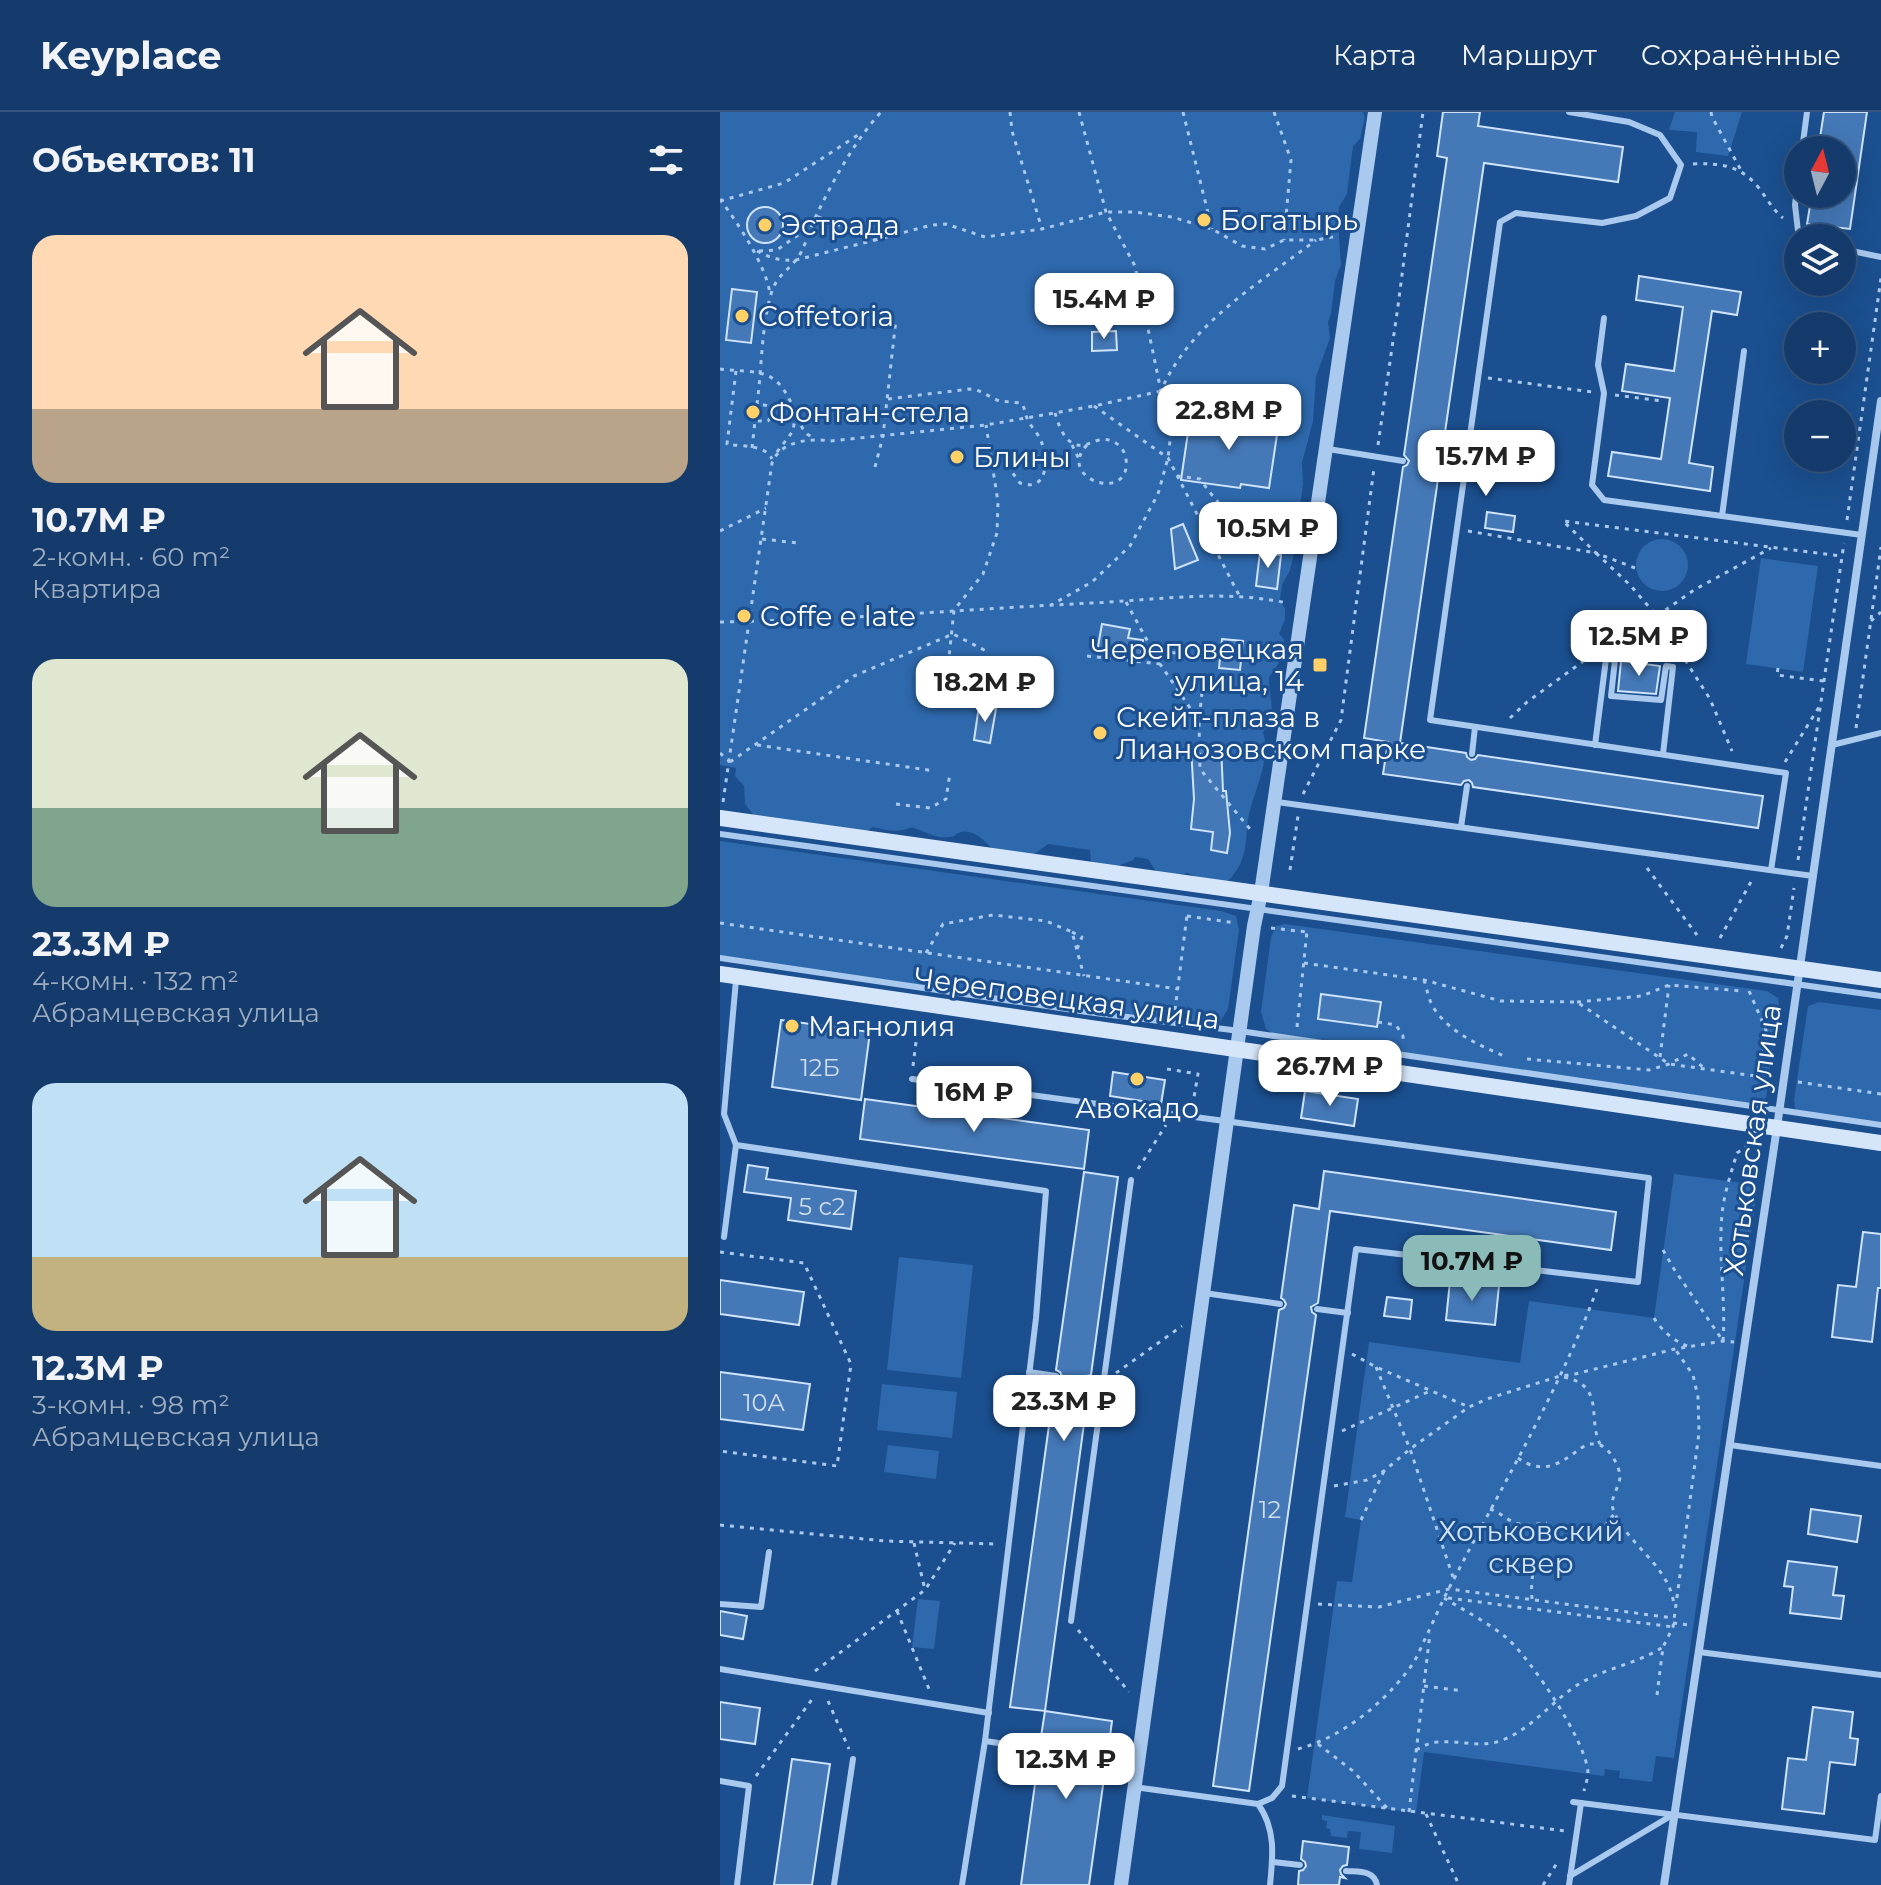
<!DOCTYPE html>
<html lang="ru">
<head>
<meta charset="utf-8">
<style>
  :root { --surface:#143b6b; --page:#214673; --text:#f1f3f6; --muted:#9dadc1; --line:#33557e; --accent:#8bbbb9 }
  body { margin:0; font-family:Montserrat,sans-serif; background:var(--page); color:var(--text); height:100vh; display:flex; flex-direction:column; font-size:30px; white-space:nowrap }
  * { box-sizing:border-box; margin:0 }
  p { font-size:26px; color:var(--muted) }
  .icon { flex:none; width:44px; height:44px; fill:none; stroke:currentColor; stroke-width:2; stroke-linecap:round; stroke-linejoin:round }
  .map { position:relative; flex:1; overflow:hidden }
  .details { display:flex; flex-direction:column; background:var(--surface); width:720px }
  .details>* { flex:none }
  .needle { width:52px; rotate:7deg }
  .controls { position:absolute; left:1064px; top:24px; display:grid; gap:16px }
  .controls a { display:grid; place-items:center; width:72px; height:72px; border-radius:50%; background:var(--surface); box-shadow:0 8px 32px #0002,0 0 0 2px var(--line); font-size:40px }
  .price { position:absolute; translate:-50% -68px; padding:0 18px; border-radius:16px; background:#fff; color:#222; font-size:26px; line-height:52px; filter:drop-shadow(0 2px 4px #0008) }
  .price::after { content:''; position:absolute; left:50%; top:48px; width:24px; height:18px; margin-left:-12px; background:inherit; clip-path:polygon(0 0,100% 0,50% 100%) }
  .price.active { background:var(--accent); color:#111 }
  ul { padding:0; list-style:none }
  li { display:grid; align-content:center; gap:16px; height:424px; padding:0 32px }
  li span { display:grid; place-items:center; height:248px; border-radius:24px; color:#555 }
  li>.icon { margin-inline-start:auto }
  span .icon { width:144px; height:144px; fill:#fffc; stroke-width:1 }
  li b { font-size:34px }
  h2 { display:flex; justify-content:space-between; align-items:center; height:96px; padding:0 32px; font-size:34px }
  header { display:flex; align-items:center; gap:48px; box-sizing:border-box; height:112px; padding:0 40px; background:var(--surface); border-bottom:2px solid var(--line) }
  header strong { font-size:38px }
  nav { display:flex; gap:44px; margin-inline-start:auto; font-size:28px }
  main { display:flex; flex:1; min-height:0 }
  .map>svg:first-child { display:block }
  .green { fill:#2e69ad }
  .building { fill:#4478b7; stroke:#cfe3fa; stroke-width:2 }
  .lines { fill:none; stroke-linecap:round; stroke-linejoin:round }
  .path { stroke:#a9c9ee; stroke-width:3; stroke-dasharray:4 6; stroke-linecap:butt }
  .service { stroke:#a9c9ee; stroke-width:6 }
  .minor { stroke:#a9c9ee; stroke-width:8 }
  .tertiary { stroke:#a9c9ee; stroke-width:14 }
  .secondary { stroke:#d6e6fa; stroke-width:16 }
  .poi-dot { fill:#ffd166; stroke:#1b4f8f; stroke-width:3 }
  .labels { text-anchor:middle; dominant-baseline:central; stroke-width:6; stroke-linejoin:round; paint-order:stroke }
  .number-label { font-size:24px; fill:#d0dded }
  .poi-label { font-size:28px; fill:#fff; stroke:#1b4f8f; text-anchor:start }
  .street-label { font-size:28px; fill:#fff; stroke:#1b4f8f }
  .park-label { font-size:28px; fill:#cfe3fa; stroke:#1b4f8f }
</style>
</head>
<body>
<header>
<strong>Keyplace</strong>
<nav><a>Карта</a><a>Маршрут</a><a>Сохранённые</a></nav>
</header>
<main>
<section class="details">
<h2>Объектов: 11<svg class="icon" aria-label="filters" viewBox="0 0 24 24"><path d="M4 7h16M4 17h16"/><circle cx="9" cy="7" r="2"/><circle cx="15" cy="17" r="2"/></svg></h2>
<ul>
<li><span style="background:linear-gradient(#ffd9b3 70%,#b9a48a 0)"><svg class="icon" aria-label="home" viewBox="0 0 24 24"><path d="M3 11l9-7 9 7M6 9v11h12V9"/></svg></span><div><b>10.7M ₽</b><p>2-комн. · 60 m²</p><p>Квартира</p></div></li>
<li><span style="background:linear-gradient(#dfe7d0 60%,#7fa58c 0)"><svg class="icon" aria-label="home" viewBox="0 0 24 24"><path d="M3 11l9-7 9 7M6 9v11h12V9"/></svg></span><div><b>23.3M ₽</b><p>4-комн. · 132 m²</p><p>Абрамцевская улица</p></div></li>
<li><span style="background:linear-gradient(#bfe0f5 70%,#c2b280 0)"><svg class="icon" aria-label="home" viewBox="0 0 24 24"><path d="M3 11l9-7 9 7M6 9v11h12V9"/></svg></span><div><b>12.3M ₽</b><p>3-комн. · 98 m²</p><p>Абрамцевская улица</p></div></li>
</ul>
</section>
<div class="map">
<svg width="1161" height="1773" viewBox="0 0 1161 1773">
  <rect width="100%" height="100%" fill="#1b4f8f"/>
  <g class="green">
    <path d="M 0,0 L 643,0 L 645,5 L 640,27 L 633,34 L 627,82 L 619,95 L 618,108 L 621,153 L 615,169 L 611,202 L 608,210 L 610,226 L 596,265 L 593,309 L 582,351 L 583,372 L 574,442 L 570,458 L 562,473 L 560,488 L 565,497 L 565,507 L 559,522 L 564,527 C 564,543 559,553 549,565 C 548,585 559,604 543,620 C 552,649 533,679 528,707 C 526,719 527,733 523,744 C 520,755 514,763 506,771 L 489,771 L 468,761 L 452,764 L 437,761 L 428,747 L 415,745 L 413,748 L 392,756 L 371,750 L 370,738 L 328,732 L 313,743 L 273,738 C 266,730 254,717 241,720 C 231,723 239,724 229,725 C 217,727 203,719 192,715 C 178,721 168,719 153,715 L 146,720 L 129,716 L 121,721 L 37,708 L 25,692 L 24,674 L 15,664 L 16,656 L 0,653 Z"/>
    <polygon points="955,0 1022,0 1008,44 976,40 977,20 949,18"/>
    <circle cx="942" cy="453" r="26"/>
    <polygon points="1041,446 1098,454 1083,560 1026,552"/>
    <polygon points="0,729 501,799 516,804 519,818 508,897 498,913 485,918 0,845"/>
    <polygon points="565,812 1047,879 1058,886 1059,893 1046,986 1034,996 562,927 546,917 541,900 551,825 556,814"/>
    <polygon points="1099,890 1161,898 1161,1012 1080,1001 1075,996 1074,988 1088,894"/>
    <polygon points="954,1062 1038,1073 954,1646 936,1644 932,1670 899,1666 900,1659 885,1657 884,1664 704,1640 696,1701 587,1686 617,1469 632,1470 641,1408 625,1405 649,1230 800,1251 809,1189 934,1206"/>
    <polygon points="179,1145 253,1153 241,1266 167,1258"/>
    <polygon points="162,1272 237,1280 232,1326 157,1318"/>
    <polygon points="168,1333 219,1339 216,1367 164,1360"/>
    <polygon points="198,1487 220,1489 214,1537 192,1535"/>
    <polygon points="602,1703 675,1714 672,1741 639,1737 641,1720 628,1719 627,1726 611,1724 610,1717 606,1716 607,1709 602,1708"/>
  </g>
  <g class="building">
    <polygon points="723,0 760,0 758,14 903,35 898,70 764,51 721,348 716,350 714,354 716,358 719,360 680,631 746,641 747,645 751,648 755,647 758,643 1043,684 1038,716 753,675 752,671 749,668 744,669 741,673 663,662 668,630 644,626 683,355 687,353 689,349 684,343 727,46 717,44"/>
    <polygon points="1104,0 1147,0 1130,117 1087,112 1092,82 1122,82 1122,38 1098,38"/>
    <circle cx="45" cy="113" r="18"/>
    <polygon points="919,164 1021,180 1017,203 992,199 969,351 993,355 990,379 888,364 892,340 941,347 950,286 902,279 906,252 954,259 963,195 916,188"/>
    <polygon points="12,177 37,180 31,231 6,228"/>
    <polygon points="396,219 397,238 372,239 372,220"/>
    <polygon points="471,300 535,309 535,313 558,316 549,376 521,372 520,376 461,368"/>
    <polygon points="767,400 795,404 793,420 765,416"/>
    <polygon points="463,412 478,448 455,457 451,417"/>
    <polygon points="540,440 561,443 557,477 536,474"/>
    <polygon points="382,512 410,517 408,526 423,528 420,547 377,540"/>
    <polygon points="502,527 523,529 520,558 499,556"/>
    <polygon points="901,549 940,554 936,582 898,579"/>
    <polygon points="259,594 276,597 270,631 254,628"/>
    <polygon points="501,633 503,679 506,679 510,721 507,741 491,738 493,720 471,717 474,687 471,635"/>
    <polygon points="601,882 661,890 657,915 598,907"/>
    <polygon points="61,908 150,920 141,988 52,975"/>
    <polygon points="393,960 445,968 441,992 390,984"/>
    <polygon points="585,979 638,987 634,1014 581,1006"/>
    <polygon points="145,987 369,1018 364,1057 140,1027"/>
    <polygon points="28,1053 48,1056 46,1067 136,1079 131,1117 68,1108 71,1086 24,1080"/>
    <polygon points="604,1059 896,1100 891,1138 610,1099 598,1191 591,1195 592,1200 596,1203 529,1679 493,1674 559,1198 564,1196 566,1192 564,1188 561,1186 574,1093 599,1097"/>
    <polygon points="364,1060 398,1065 371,1263 367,1264 364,1268 365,1272 369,1275 325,1599 290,1595 335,1270 340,1268 342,1264 340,1260 336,1258"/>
    <polygon points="1143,1120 1161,1122 1161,1176 1158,1176 1152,1230 1112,1225 1118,1173 1136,1175"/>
    <polygon points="0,1168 84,1180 79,1213 0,1202"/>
    <polygon points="730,1169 779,1174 775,1213 726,1208"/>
    <polygon points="667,1185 692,1188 690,1207 664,1204"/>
    <polygon points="0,1260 90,1272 83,1318 0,1307"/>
    <polygon points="1091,1397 1141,1404 1137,1430 1088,1422"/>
    <polygon points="1068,1449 1117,1455 1113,1483 1124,1484 1121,1507 1070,1501 1073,1475 1064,1474"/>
    <polygon points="0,1499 27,1504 23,1527 0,1523"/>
    <polygon points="0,1590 40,1596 35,1632 0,1627"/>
    <polygon points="1093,1595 1133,1600 1130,1626 1138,1627 1135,1653 1110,1650 1104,1702 1062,1697 1068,1646 1086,1648"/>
    <polygon points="325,1599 392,1609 388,1640 381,1644 382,1649 386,1652 369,1773 301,1773 319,1643 323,1641 325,1637 320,1631"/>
    <polygon points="72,1647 110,1652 92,1773 54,1773"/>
    <polygon points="583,1729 629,1735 627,1753 623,1754 620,1758 621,1762 625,1766 620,1765 619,1773 578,1773 579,1759 583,1758 586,1754 585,1750 581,1747"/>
  </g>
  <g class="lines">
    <g class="path">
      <polyline points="290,0 292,19 322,117"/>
      <path d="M 359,0 L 386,100 L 415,154 L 441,279 C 470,211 540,171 596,128"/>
      <polyline points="463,0 492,117"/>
      <polyline points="554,0 571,48 564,128"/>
      <polyline points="991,0 992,5 1022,60"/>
      <path d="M 973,52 C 1000,51 1020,53 1038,75 C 1047,86 1052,97 1063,106"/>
      <path d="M 0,87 C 17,110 46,153 50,182"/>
      <polyline points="0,89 64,71 138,23"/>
      <polyline points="155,128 212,113 226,112 265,125 322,117 386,100 414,100 452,105 492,117 522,134 545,137 564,128 596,128 618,124"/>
      <path d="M 37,139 C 50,146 61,149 76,148 L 155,128 L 96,104"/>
      <polyline points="39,139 57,138 88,116"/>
      <path d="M 0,257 C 14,259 41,258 52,266 C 69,277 74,301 83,317 L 87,322 L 95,327"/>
      <path d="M 16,259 L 7,332 C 22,335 45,332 52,347"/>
      <polyline points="768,266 872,280"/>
      <polyline points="445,280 455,284 546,295"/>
      <polyline points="895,283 943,289"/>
      <path d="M 168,287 L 249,277 L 257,278 L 279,289 L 301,291 C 306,297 304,301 308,308 C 311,315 318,321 321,329 C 329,347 328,381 300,371 L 292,360 C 293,339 313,334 324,352"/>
      <polyline points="374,294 448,346 520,485"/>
      <path d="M 335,301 C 338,311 343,327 354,332 C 364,336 370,330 379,328 C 392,325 404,334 406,347 C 412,393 333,366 368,332"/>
      <polyline points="352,333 359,347"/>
      <polyline points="658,333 678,194 703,0"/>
      <path d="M 32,336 L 35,309 L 48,309 L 53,302 C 53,293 45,293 37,292 C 42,256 41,217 51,182 C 56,165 65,161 76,148 C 84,139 90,116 96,104 C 114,67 134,30 161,0"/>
      <polyline points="57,340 73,319 75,305"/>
      <polyline points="155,355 163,324 176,207"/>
      <path d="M 457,364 L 480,367 C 502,398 518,412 551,432"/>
      <polyline points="1127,408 1161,166"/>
      <polyline points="0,419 46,396"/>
      <polyline points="748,419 876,441 910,473 937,504 990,587 1012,639"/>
      <polyline points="42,427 78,431"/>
      <polyline points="915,456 876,441 843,409 1121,444"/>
      <polyline points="406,490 440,552 479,609"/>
      <polyline points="1151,509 1161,500"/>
      <path d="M 0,510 C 124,508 248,497 372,491 C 438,488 502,477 567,491"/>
      <polyline points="885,533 903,521 937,504 974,478 1051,436"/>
      <polyline points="432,538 486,545"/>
      <polyline points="367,544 440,552"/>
      <polyline points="1058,556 1057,563 1104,569"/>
      <polyline points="484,561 479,609 480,657 530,717"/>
      <polyline points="224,592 234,498 263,462 277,421 278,390 266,313"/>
      <polyline points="790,606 807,590 876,540"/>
      <polyline points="1136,616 1161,435"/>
      <polyline points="37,633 215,659"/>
      <polyline points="0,641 10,650"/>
      <polyline points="10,650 134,564 233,522 268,540"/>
      <polyline points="1065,650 1099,595"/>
      <polyline points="583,682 621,608 654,356"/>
      <path d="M 3,690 L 52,351 C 60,329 90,326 110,329 L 266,313 L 374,294 L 441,279 L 454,294 L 448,346 L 438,382 L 410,434 L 372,470 L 331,493"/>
      <polyline points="176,692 210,696 226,687 230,661"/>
      <polyline points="1078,748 1124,431"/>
      <polyline points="927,756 977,823"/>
      <polyline points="570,758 578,704"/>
      <polyline points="467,804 516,811"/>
      <polyline points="0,811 458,877"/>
      <polyline points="551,816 587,820"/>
      <polyline points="352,820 362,825 357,837"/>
      <polyline points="1000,826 1033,766"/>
      <polyline points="1061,836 1067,824 1074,776"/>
      <polyline points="206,841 223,812 273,803 326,809 352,820 364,864"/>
      <polyline points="584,851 704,868 781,889 857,890 949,952 1050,966"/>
      <path d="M 704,868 C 707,877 709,890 715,898 C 731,921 759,933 784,944"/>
      <polyline points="1029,879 1046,918 1039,976"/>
      <polyline points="857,890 922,884 949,873 1022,879"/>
      <polyline points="455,898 467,803"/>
      <polyline points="658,910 676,913 683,924 683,928"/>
      <polyline points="577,915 587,819"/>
      <polyline points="940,945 949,873"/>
      <polyline points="807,947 929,958 949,952 968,942 985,957"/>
      <polyline points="193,954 197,922"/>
      <polyline points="447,957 478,962 473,991"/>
      <polyline points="1078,970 1161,982"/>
      <polyline points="418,1057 446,1013"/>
      <polyline points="943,1138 954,1157 1003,1229"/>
      <polyline points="0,1140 84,1151 131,1252 117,1354 0,1339"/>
      <path d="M 934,1206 C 942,1219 953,1228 967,1234"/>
      <path d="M 1003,1229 C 1006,1187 998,1145 1002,1102 C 1004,1082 1011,1061 1017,1041 L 1031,1031"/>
      <polyline points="632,1242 656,1255 749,1295"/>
      <polyline points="656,1255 690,1337 733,1465"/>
      <polyline points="396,1261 462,1214"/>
      <path d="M 844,1265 C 886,1274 867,1306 880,1332"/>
      <polyline points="622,1319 710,1279"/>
      <path d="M 798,1346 C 826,1366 844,1348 867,1332 C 872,1332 876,1332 880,1333 C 890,1337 899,1353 900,1364 C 900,1376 888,1386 894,1400 C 908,1433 951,1455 954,1494"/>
      <polyline points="614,1374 647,1368 664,1359 690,1337 749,1295 767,1287 840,1264 855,1262 955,1237 1003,1229 1014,1230"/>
      <path d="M 770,1397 C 779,1400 785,1406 793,1410 C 803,1414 816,1412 827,1411"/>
      <polyline points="641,1408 664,1359"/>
      <polyline points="0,1413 165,1429 277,1432"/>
      <polyline points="885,1414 894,1402"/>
      <polyline points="194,1431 205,1478"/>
      <path d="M 724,1486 C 745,1499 769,1511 788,1527 C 811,1548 867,1630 868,1661 C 868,1667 865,1673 864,1679"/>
      <polyline points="728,1486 953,1515"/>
      <path d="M 812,1487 C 811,1471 811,1455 823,1444"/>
      <polyline points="598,1492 659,1495 729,1477 954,1506"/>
      <polyline points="177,1499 209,1577"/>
      <polyline points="953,1511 970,1513"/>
      <polyline points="358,1518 409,1580"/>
      <polyline points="95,1559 205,1478 235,1431"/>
      <polyline points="704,1574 743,1579"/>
      <polyline points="937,1583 943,1535 953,1515 979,1321 978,1285 973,1263 955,1237"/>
      <polyline points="108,1589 129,1637"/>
      <polyline points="598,1632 633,1659 668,1697"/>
      <path d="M 578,1637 C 622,1625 662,1593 689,1557 C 695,1550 699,1540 703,1531 C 714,1509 723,1486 735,1465 C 784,1370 840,1277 877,1177"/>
      <path d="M 696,1638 C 704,1634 710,1630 719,1630 C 739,1628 760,1636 780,1629 C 813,1617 830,1590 859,1572 C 885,1556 917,1552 943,1535"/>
      <polyline points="36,1664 93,1586"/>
      <polyline points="572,1684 846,1719"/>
      <polyline points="689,1700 710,1521"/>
      <polyline points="706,1702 739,1773"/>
      <polyline points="823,1773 839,1748"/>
    </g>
    <g class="service">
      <polyline points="849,0 909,10 940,23 961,53 950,86 916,104 882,111 796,101 780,110 710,608 1066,661 1051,758"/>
      <polyline points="1082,38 1087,0"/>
      <polyline points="1078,65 1075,93 1078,119 1090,126"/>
      <polyline points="1122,137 1161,145"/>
      <polyline points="884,206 878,253 884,281 872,373 884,388 1002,404"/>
      <polyline points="1024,239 1002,404 1142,423"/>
      <polyline points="608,337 683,349"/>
      <polyline points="720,354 745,358"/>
      <polyline points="875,633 886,547 895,548 891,584 941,588 946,554 953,555 943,642"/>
      <polyline points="1112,633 1161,621"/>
      <polyline points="752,642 755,615"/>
      <polyline points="557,690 1093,764"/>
      <polyline points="741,715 747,674"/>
      <polyline points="0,722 1161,884"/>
      <polyline points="0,846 367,900 520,919 1161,1013"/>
      <polyline points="16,868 4,1002 16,1033 326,1079 316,1206 265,1629 242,1773"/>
      <polyline points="192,967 929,1066 918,1170 636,1137 562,1674 552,1686 538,1692 414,1675"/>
      <polyline points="4,1125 16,1033"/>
      <polyline points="484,1181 560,1192"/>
      <polyline points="597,1197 628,1201"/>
      <polyline points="309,1260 336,1264"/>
      <polyline points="370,1269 384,1270"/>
      <polyline points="1010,1333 1161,1354"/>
      <polyline points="0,1492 41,1495 49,1440"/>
      <polyline points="351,1509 411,1068"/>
      <polyline points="979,1540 1161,1563"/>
      <polyline points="0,1557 269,1601"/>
      <polyline points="265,1629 319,1637"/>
      <polyline points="387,1646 418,1650"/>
      <polyline points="0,1669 29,1674 17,1773"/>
      <polyline points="853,1690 1155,1728 1161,1684"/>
      <path d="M 538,1692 C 556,1717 553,1744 550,1773"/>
      <polyline points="553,1750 580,1753"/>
      <path d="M 626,1759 C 639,1760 654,1758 657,1773"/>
      <polyline points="850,1764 954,1702"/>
      <polyline points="114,1773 133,1647"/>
      <polyline points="849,1773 861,1691"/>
    </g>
    <polyline class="minor" points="944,1773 1057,1015 1161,289"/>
    <polyline class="tertiary" points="401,1773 534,814 541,781 655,0"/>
    <g class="secondary">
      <polyline points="0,706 1161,868"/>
      <polyline points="0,862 1161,1031"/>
    </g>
  </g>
  <g class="poi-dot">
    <circle cx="484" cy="108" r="8"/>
    <circle cx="45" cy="113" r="8"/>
    <circle cx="22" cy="204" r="8"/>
    <circle cx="33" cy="300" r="8"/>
    <circle cx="237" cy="345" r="8"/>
    <circle cx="24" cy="504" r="8"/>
    <rect x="592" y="545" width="16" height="16" rx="4"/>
    <circle cx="380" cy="621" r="8"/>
    <circle cx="72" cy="914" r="8"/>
    <circle cx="417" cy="967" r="8"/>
  </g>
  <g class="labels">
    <g class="number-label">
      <text x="100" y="955">12Б</text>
      <text x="102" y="1094">5 с2</text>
      <text x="44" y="1290">10А</text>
      <text x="550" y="1397">12</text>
    </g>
    <g class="poi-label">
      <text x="500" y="108">Богатырь</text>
      <text x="61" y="113">Эстрада</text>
      <text x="38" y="204">Coffetoria</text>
      <text x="49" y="300">Фонтан-стела</text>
      <text x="253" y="345">Блины</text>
      <text x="40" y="504">Coffe e late</text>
      <text x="584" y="537" text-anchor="end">Череповецкая<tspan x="584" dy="32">улица, 14</tspan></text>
      <text x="396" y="605">Скейт-плаза в<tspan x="396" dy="32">Лианозовском парке</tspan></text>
      <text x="88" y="914">Магнолия</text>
      <text x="417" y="996" text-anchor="middle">Авокадо</text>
    </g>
    <g class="street-label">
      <text transform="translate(347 886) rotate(8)">Череповецкая улица</text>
      <text transform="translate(1032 1028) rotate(-82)">Хотьковская улица</text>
    </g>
    <g class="park-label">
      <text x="811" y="1419">Хотьковский<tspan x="811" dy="32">сквер</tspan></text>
    </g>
  </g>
</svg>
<div class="controls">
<a><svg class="needle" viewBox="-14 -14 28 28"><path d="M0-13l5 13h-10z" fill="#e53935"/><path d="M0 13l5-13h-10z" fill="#9dadc1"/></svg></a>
<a><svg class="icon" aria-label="layers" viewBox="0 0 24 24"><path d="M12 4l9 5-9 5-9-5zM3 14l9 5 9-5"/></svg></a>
<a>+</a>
<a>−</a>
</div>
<b class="price" style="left:384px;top:229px">15.4M ₽</b>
<b class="price" style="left:509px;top:340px">22.8M ₽</b>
<b class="price" style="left:766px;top:386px">15.7M ₽</b>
<b class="price" style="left:548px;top:458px">10.5M ₽</b>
<b class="price" style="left:919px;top:566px">12.5M ₽</b>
<b class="price" style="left:265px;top:612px">18.2M ₽</b>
<b class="price" style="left:610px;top:996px">26.7M ₽</b>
<b class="price" style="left:254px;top:1022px">16M ₽</b>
<b class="price active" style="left:752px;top:1191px">10.7M ₽</b>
<b class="price" style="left:344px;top:1331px">23.3M ₽</b>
<b class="price" style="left:346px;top:1689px">12.3M ₽</b>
</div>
</main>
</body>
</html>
